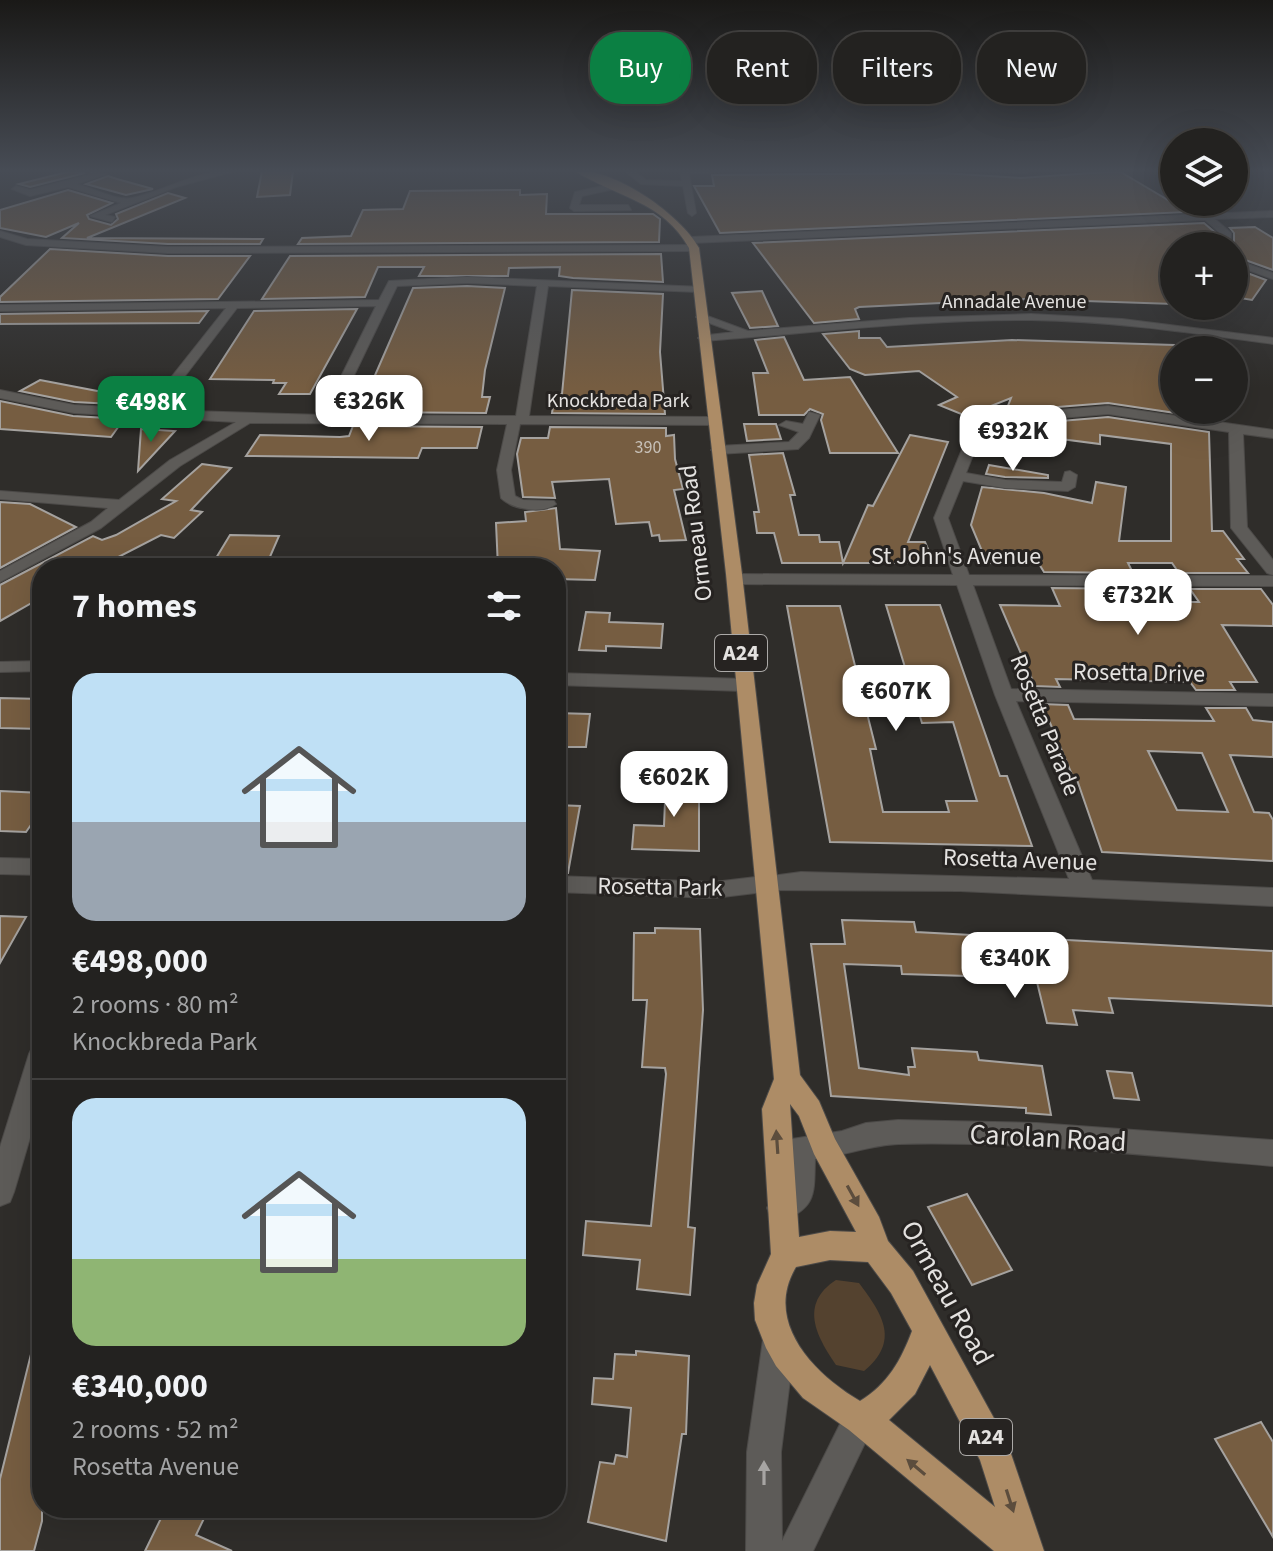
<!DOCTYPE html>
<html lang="en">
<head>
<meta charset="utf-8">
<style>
  :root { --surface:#232220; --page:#2b2a29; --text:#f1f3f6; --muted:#a3a4a5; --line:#403f3e; --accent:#0b8043 }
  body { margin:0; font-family:"Source Sans 3",sans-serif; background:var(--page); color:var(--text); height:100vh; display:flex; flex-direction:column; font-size:30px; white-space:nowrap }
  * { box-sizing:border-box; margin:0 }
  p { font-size:26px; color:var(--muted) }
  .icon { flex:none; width:44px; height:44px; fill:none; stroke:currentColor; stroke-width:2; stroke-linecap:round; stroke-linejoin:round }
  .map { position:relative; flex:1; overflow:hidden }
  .sheet { position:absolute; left:32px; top:558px; width:534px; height:960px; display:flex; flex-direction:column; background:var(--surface); border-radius:32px; box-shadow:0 8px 32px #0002,0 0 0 2px var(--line) }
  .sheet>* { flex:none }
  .top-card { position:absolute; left:590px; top:32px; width:562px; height:72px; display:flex; gap:16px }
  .fabs { position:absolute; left:1160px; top:128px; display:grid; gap:16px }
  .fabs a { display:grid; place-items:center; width:88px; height:88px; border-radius:50%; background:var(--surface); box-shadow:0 8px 32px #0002,0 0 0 2px var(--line); font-size:40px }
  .price { position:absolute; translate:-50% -68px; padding:0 18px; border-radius:16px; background:#fff; color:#222; font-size:26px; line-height:52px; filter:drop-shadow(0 2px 4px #0008) }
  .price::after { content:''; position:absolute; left:50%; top:48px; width:24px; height:18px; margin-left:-12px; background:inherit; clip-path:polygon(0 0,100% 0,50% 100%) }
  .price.selected { background:var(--accent); color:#fff }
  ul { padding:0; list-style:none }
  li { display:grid; align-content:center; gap:16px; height:424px; padding:0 40px }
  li+li { border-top:2px solid var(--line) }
  li span { display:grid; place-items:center; height:248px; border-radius:24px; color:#555 }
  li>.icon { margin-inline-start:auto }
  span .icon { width:144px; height:144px; fill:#fffc; stroke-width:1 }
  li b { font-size:34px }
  h2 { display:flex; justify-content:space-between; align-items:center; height:96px; padding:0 40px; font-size:34px }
  .chip { padding:0 28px; border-radius:32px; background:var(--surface); box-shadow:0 8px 32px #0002,0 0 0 2px var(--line); font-size:28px; line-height:72px }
  .chip.selected { background:var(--accent); color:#fff }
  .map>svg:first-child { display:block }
  .green { fill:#54422f }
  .building { fill:#765d41; stroke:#a5a29f; stroke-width:2; fill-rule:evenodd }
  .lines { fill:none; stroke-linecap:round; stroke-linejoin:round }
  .minor-casing { stroke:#4c4a48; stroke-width:2 }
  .tertiary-casing { stroke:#4c4a48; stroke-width:2 }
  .secondary-casing { stroke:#4c4a48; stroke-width:2 }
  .primary-casing { stroke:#4c4a48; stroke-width:2 }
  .minor { fill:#5d5b58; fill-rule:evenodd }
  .tertiary { fill:#5d5b58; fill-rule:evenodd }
  .secondary { fill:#5d5b58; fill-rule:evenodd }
  .primary { fill:#ad8c66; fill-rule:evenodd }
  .oneway { fill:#5c4d3d }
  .oneway2 { fill:#a7a5a3 }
  .labels { text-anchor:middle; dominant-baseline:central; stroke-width:6; stroke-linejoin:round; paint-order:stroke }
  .far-number-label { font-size:18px; fill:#c8c1b8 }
  .far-street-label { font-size:20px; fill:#e4e2e0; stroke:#262321 }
  .shield { fill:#262321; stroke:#aba9a7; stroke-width:2 }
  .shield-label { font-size:22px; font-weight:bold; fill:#e4e2e0 }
  .street-label { font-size:24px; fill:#e4e2e0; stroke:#262321 }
  .near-street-label { font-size:28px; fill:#e4e2e0; stroke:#262321 }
</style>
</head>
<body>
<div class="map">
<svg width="1273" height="1551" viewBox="0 0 1273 1551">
  <rect width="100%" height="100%" fill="#2f2d2a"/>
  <path class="green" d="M 836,1280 L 859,1283 C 883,1315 900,1341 864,1371 L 836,1365 C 816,1336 799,1304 836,1280 Z"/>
  <g class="building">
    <polygon points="71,171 85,173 30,187 19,184"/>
    <polygon points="262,171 293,171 290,195 257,197"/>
    <polygon points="1119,171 1188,212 720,233 694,186 714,186 712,175 719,175 942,173 1021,178"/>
    <polygon points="108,176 117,179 153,189 126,195 86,184"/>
    <polygon points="68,190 112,203 87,215 89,219 111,225 118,219 116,214 168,193 185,198 87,238 263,239 260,244 168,244 62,238 79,223 46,237 0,228 0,210"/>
    <polygon points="520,190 520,195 547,194 546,214 653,214 660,219 659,242 298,244 302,238 351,236 363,210 403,209 410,191"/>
    <polygon points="1204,223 1218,235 1217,246 1174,246 1174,304 1025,299 859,307 855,309 859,319 814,323 753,243"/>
    <polygon points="1255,227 1273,238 1273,270 1234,256 1234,233 1230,228"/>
    <polygon points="50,249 168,256 250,256 218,299 0,302 0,297"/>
    <polygon points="661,254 663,282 573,278 559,276 560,267 509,268 508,276 419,276 424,267 378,267 365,297 262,299 290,256"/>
    <polygon points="1234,268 1266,280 1252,300 1234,297"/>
    <polygon points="467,286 505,288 485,370 482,397 490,397 486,413 359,412 413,288"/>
    <polygon points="572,290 663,294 660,352 665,414 552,413 555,394 562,394"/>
    <polygon points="762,291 778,326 750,328 732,293"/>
    <polygon points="357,309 310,394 279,394 286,383 273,383 274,380 210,379 254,311"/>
    <polygon points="208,311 199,323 0,324 0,314"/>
    <polygon points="859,331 859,338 880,338 887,347 1012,340 1174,345 1174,410 1209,410 1209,418 1108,403 1006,411 1011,398 966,416 939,405 957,397 919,371 865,375 850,369 823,334"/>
    <polygon points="784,337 804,380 850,377 898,453 830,453 821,420 823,414 810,409 804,415 759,415 753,373 768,373 755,340"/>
    <polygon points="40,380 139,399 134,405 74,402 20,391"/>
    <polygon points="0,401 73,416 124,419 111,437 0,429"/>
    <polygon points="1108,417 1209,432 1212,531 1223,531 1244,559 1237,559 1248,573 1179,573 1172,563 1128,563 1133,573 1044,572 1039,564 987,563 971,525 982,487 1044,493 1092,503 1096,482 1126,487 1119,541 1171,541 1171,444 1100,435 1100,444 999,431 1001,426"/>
    <polygon points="744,424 776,424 781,439 747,441"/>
    <polygon points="353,426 482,427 477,448 422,448 418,458 246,456 260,435 340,437 349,436"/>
    <polygon points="550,427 666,428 666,436 674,435 675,459 683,489 674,490 686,540 660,541 659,535 652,536 649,522 616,524 609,479 552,482 555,498 523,497 517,454 521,438 548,438"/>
    <polygon points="141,429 175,431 138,471"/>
    <polygon points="910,435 948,442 908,542 925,542 934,563 782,563 774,533 757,533 754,512 759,512 749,455 783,453 795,495 790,495 799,535 819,535 820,542 839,542 843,563 868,505 873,506"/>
    <polygon points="202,464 231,468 191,510 202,512 174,538 161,535 97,568 42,568 42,597 0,621 0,585 93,536 102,540 116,535 176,501 162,499"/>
    <polygon points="989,465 1048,475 1048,478 1005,477 986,474"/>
    <polygon points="0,502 30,504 76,527 0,568"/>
    <polygon points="556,508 560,549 600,551 595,580 556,579 556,568 498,568 496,523 526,521 525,512"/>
    <polygon points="230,535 279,536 269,559 257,559 252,568 210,568"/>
    <polygon points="1052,588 1143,589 1151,602 1199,602 1190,589 1261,589 1273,605 1273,626 1222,625 1257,682 1230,682 1235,690 1196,690 1190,682 1056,679 1060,687 1035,686 1000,605 1060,606"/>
    <polygon points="886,605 940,605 1000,776 1007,776 1032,846 830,842 787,606 840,606 876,749 870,749 883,812 949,812 946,801 977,801 953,722 922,723"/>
    <polygon points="586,612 610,613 609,622 663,624 661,648 606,646 606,651 579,650"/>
    <polygon points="0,698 42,699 42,729 0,728"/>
    <path d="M 1042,704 L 1068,705 L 1074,719 L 1214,721 L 1206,708 L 1246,708 L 1253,720 L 1273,722 L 1273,757 L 1230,755 L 1254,812 L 1269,813 L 1273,820 L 1273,861 L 1102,852 L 1076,777 L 1073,777 ZM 1148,751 L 1202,753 L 1228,812 L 1177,810 Z"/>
    <polygon points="556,713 590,714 586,747 565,747 561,735 556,735"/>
    <polygon points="666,777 699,777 699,851 632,849 634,825 664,826"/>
    <polygon points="0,791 42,793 42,809 26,832 0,831"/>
    <polygon points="556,805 580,806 568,873 556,873"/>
    <polygon points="0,916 26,917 0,963"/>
    <polygon points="842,920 914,922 916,932 1273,951 1273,1006 1109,998 1113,1013 1073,1010 1077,1025 1047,1023 1036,978 902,974 901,966 844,964 859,1068 909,1075 908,1067 915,1067 912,1048 977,1052 979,1060 1042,1066 1051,1115 1026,1113 1026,1108 831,1096 811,944 845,944"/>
    <polygon points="655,928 700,929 703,1010 688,1227 695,1228 690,1295 637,1289 640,1260 583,1255 586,1221 651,1226 666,1074 665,1068 642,1067 647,1000 633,1000 634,933 655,933"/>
    <polygon points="1107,1071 1132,1073 1139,1100 1114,1098"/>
    <polygon points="967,1194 1012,1270 972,1285 928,1207"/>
    <polygon points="34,1342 42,1343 42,1521 34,1551 0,1551 0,1479"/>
    <polygon points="636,1351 689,1356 686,1434 682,1434 666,1541 588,1522 600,1462 614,1464 616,1455 627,1457 631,1408 592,1404 594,1378 613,1379 615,1354 636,1355"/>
    <polygon points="1261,1422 1273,1442 1273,1537 1215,1439"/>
    <polygon points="166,1508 209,1508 196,1535 232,1551 145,1551"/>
  </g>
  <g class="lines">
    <defs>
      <g id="minor">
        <path d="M 87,171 L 106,174 L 77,184 C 92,188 117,201 132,198 C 166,191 198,169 235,171 L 176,187 L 105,215 L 115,217 L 112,222 L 90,216 L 121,203 L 68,187 L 30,196 L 12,189 L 16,186 L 30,190 L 93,174 Z"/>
        <polygon points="625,171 634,171 646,180 682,181 680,171 726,171 689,174 696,213 692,216 688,213 683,186 641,184"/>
        <polygon points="985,171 1030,171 1026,173"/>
        <polygon points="616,183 619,188 582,196 579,205 628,205 631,210 574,211 570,208 575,192"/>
        <polygon points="1273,211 1273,217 1215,219 1231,233 1230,246 1220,246 1221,234 1205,220 691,243 686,240 691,237"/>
        <polygon points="0,231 27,239 168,247 694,245 699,248 694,251 168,253 26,245 0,237"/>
        <polygon points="1234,259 1273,273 1273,279 1234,265"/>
        <path d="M 467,277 L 703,287 L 704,289 L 699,292 L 548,286 L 529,416 L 715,417 L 722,421 L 715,425 L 520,424 L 511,470 L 515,496 L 523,500 L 554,501 L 556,504 C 543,514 513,510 501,498 L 497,470 L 507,424 L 250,423 L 180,466 L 101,528 L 0,582 L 0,571 L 91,522 L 108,508 L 0,499 L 0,491 L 119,500 L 170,460 L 236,422 L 74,413 L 0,398 L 0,390 L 74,405 L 146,409 L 226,308 L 0,311 L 0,305 L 379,300 L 389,281 ZM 467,283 L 537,286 L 516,416 L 335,415 L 397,286 ZM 376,306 L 322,415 L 159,410 L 237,308 Z"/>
        <polygon points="1108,406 1273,430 1273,438 1243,434 1247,527 1273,560 1273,575 1267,573 1231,528 1229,432 1108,414 989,424 985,425 966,473 1005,480 1062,482 1065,472 1070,471 1077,475 1075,487 1068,491 1005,488 963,481 948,518 969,575 1273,576 1273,586 973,585 1011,689 1273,694 1273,706 1016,701 1092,880 1273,888 1273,906 960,891 757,890 754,884 757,878 801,872 1069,879 995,695 957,585 735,584 727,579 735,574 953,575 934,518 974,420 987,416"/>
        <polygon points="809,412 820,415 809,438 798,449 718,454 711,450 718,446 789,442 799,432 779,425 786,421 803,424"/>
        <polygon points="42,1043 42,1097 14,1192 10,1202 0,1206 0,1147 29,1054 33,1046"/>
        <path d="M 898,1120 L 1037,1123 L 1273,1140 L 1273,1166 C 1149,1156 1024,1141 899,1144 C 870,1145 844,1156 815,1159 C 814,1194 817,1207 781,1222 L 771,1218 L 767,1208 L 771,1198 L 786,1188 L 788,1148 L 792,1139 L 842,1131 L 866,1123 Z"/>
      </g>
      <g id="tertiary">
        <path d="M 702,314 L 748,331 L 909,318 L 1031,314 L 1122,319 L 1273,338 L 1273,344 C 1193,333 1112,321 1031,320 C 922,319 813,333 704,341 L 698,338 L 700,336 L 734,332 L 698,319 L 696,317 Z"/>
        <polygon points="42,661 42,671 0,672 0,662"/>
        <polygon points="556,673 744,679 753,685 744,691 556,685"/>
        <polygon points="0,858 42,859 42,875 0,874"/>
        <polygon points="556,876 714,882 765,876 773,878 776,884 773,890 765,892 714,898 556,892"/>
      </g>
      <polygon id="secondary" points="779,1324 790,1329 795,1340 781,1452 782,1541 849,1406 861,1402 873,1406 877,1418 813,1551 746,1551 747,1452 763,1340 768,1329"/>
      <path id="primary" d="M 575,171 C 614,168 680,214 699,248 L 742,574 L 800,1075 L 819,1101 L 835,1139 L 879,1217 L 888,1241 L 913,1271 L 1007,1442 L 1044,1551 L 994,1551 L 849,1430 L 803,1398 L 776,1366 L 766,1348 L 755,1320 L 754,1303 L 757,1285 L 771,1254 L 762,1109 L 774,1079 L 726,574 L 689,248 C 663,201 616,197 575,171 ZM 790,1104 L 799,1116 L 814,1154 L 856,1232 L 830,1231 L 799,1237 ZM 830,1260 L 868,1262 L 891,1293 L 912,1331 C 901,1360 888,1384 860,1401 C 814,1374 763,1322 796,1267 ZM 930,1365 L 980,1460 L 995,1507 L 889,1420 L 915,1394 Z"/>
    </defs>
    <use href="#minor" class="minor-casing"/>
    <use href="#tertiary" class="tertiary-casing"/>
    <use href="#secondary" class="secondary-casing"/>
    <use href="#primary" class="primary-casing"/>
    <use href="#minor" class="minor"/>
    <use href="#tertiary" class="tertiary"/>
    <use href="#secondary" class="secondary"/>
    <use href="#primary" class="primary"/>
  </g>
  <defs><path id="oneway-solid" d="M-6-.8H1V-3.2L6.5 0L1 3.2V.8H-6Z" transform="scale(2)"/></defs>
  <g class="oneway">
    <use href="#oneway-solid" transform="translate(777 1142) rotate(-94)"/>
    <use href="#oneway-solid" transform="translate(853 1196) rotate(61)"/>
    <use href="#oneway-solid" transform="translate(916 1467) rotate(-140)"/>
    <use href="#oneway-solid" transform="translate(1010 1501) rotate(72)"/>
  </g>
  <use class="oneway2" href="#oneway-solid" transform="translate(764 1473) rotate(-90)"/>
  <linearGradient id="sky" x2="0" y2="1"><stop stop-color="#1a1917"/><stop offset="0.44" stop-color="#474c55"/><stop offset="1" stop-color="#474c55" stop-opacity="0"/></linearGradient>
  <rect width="1273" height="388" fill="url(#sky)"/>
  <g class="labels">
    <g class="far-number-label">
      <text x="648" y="447">390</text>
    </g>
    <g class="far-street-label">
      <text x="1014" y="302">Annadale Avenue</text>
      <text x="618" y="401">Knockbreda Park</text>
    </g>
    <g class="shield">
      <rect x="715" y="635" width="52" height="36" rx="6"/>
      <rect x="960" y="1419" width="52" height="36" rx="6"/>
    </g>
    <g class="shield-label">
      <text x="741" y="653">A24</text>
      <text x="986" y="1437">A24</text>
    </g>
    <g class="street-label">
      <text transform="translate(696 533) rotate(-97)">Ormeau Road</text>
      <text x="956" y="556">St John's Avenue</text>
      <text transform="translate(1139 673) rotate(1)">Rosetta Drive</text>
      <text transform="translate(1045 725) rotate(68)">Rosetta Parade</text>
      <text transform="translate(1020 860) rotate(2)">Rosetta Avenue</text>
      <text transform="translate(660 887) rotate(1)">Rosetta Park</text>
    </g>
    <g class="near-street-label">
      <text transform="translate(1048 1138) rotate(3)">Carolan Road</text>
      <text transform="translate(947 1293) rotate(61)">Ormeau Road</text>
    </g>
  </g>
</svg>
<div class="fabs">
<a><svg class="icon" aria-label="layers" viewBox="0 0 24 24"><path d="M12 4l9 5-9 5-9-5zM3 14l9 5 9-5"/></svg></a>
<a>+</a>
<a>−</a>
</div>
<b class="price" style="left:369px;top:443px">€326K</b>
<b class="price selected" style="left:151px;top:444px">€498K</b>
<b class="price" style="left:1013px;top:473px">€932K</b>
<b class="price" style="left:1138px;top:637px">€732K</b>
<b class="price" style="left:896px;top:733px">€607K</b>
<b class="price" style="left:674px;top:819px">€602K</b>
<b class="price" style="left:1015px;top:1000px">€340K</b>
<div class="top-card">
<a class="chip selected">Buy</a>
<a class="chip">Rent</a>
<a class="chip">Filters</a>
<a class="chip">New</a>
</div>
<section class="sheet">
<h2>7 homes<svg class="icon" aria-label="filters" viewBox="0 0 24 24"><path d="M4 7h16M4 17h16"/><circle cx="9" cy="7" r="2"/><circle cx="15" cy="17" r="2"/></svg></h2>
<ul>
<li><span style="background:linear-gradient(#bfe0f5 60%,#9aa5b1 0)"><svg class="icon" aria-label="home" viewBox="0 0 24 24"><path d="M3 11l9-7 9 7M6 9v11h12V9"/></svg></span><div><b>€498,000</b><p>2 rooms · 80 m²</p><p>Knockbreda Park</p></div></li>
<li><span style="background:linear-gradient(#bfe0f5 65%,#8fb573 0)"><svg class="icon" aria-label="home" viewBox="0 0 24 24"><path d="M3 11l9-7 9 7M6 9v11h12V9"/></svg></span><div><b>€340,000</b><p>2 rooms · 52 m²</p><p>Rosetta Avenue</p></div></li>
</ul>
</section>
</div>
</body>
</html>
